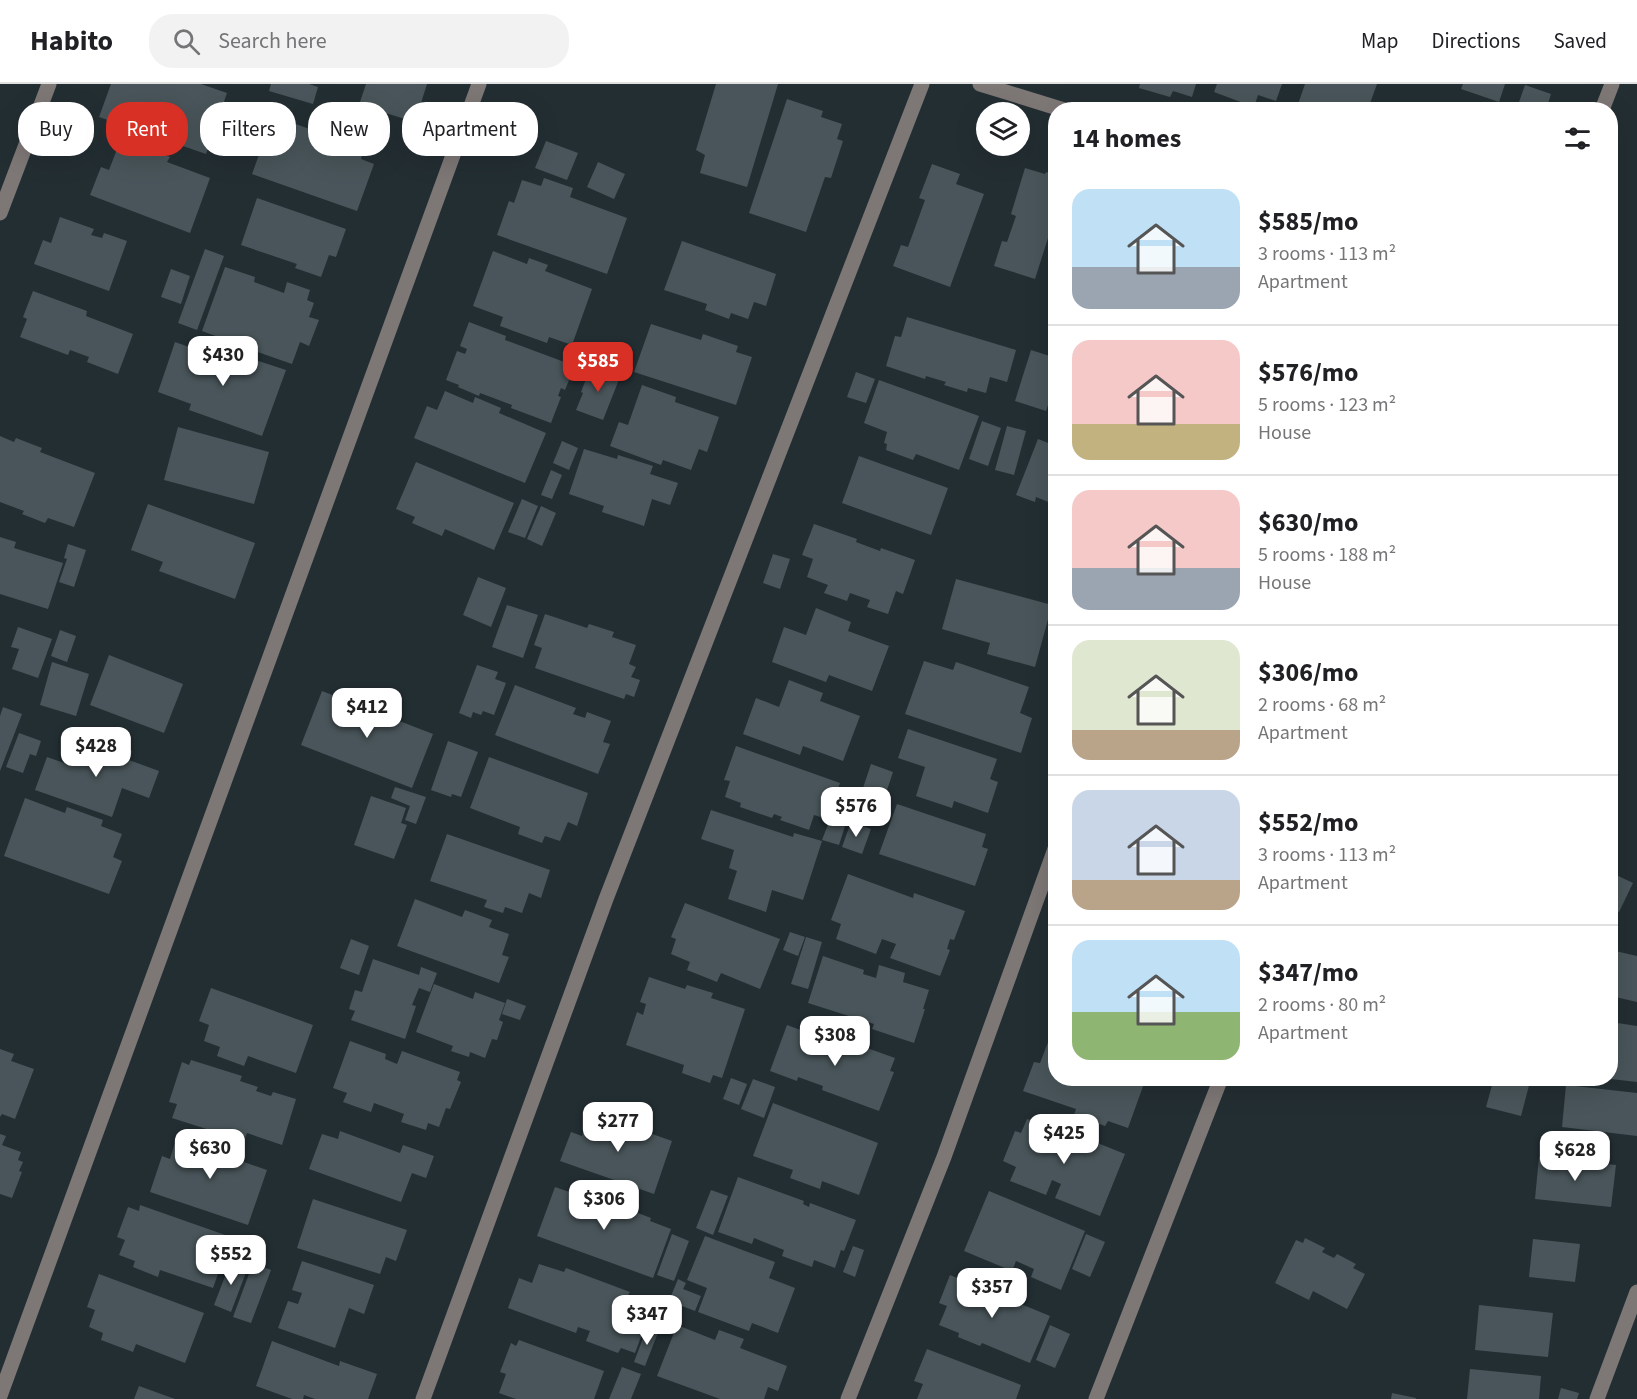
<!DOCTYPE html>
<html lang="en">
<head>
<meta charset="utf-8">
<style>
  :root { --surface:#fff; --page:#f2f2f2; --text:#202124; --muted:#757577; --line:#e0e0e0; --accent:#d93025 }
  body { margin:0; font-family:"Source Sans 3",sans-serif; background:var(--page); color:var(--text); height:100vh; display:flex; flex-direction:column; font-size:22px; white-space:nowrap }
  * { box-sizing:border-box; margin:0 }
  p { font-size:20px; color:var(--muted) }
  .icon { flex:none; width:33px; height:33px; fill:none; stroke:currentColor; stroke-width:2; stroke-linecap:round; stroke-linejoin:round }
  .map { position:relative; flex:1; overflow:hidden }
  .drawer { position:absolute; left:1048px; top:18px; width:570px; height:984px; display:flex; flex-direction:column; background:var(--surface); border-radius:24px; box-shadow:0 6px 24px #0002 }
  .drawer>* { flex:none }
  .banner { position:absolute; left:18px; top:18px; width:570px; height:54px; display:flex; gap:12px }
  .fabs { position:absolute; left:976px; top:18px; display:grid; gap:12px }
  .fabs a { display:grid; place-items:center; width:54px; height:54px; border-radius:50%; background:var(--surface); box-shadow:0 6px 24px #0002; font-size:30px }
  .price { position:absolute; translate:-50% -51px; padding:0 14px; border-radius:12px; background:#fff; color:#222; font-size:20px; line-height:39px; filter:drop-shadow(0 2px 3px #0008) }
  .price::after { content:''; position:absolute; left:50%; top:36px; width:18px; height:14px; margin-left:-9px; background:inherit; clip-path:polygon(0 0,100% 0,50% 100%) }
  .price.current { background:var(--accent); color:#fff }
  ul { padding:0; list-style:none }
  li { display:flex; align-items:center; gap:18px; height:150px; padding:0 24px }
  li+li { border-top:2px solid var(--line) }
  li span { display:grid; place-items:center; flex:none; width:168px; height:120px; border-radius:18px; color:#555 }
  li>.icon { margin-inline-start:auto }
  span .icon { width:72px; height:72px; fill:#fffc; stroke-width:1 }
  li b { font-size:26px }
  h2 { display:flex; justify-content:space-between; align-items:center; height:72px; padding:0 24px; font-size:26px }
  .chip { padding:0 21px; border-radius:24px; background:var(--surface); box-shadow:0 6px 24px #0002; font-size:21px; line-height:54px }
  .chip.current { background:var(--accent); color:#fff }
  header { display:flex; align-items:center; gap:36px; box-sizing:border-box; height:84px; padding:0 30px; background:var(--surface); border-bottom:2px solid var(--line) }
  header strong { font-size:28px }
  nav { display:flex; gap:33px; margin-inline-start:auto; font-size:21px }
  .search { width:420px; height:54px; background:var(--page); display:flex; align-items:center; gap:15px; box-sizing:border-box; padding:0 21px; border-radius:24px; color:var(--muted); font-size:22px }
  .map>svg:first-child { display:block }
  .building { fill:#49555a }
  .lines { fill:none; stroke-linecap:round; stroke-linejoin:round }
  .minor { stroke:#7d7776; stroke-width:15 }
</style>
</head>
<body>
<header>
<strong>Habito</strong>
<div class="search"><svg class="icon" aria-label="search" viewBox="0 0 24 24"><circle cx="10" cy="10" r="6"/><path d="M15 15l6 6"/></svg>Search here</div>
<nav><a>Map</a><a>Directions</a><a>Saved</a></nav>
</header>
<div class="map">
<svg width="1637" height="1315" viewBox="0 0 1637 1315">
  <rect width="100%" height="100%" fill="#232e33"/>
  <g class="building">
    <polygon points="111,0 201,0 227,9 206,70 99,33"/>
    <polygon points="271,0 309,0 318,3 313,20 269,7"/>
    <polygon points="366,0 427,0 415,38 359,21"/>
    <polygon points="716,0 778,0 747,103 700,89 705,71 696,66"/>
    <polygon points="1140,0 1196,0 1192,13 1173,7 1170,13 1139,4"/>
    <polygon points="1217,0 1282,0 1276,17 1258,11 1254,23 1214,8"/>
    <polygon points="1305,0 1377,0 1368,25 1359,22 1357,26 1296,26"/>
    <polygon points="1463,0 1505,0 1499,18 1461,5"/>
    <polygon points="1525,1 1551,10 1546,26 1532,26 1518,21"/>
    <polygon points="787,15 823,27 821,33 842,40 837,55 843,57 831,94 825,93 806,148 749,129"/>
    <polygon points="273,32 321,49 325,46 348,53 348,58 364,64 361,75 374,80 357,127 252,90"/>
    <polygon points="546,57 578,69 567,96 535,84"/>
    <polygon points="119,60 139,67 141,62 170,73 167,78 210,94 190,149 90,111 101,83 109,86"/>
    <polygon points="598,78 625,90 614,115 587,103"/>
    <polygon points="932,80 960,90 956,100 984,110 950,203 893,182 901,161 908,163 925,116 919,114"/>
    <polygon points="1025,84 1045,90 1046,88 1056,91 1056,129 1035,195 994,182 1002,157 1007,158 1016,132 1011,130"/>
    <polygon points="544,94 573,104 570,113 627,134 607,190 497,151 509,117 514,119 522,96 541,102"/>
    <polygon points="257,114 346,145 336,173 329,171 321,193 295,184 297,180 241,161"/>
    <polygon points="60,133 94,145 91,151 102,154 104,149 127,157 109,207 34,180 43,156 51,159"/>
    <polygon points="682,157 776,190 766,222 754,218 748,235 731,229 729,235 705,226 707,220 664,206"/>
    <polygon points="205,165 224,172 197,246 178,239"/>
    <polygon points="493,167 527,180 529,174 548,181 545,187 592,205 572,261 549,253 547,259 500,242 503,233 473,222"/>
    <polygon points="225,183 255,193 254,198 284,209 287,198 310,206 307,216 314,219 309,233 319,236 309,262 300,258 292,280 249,265 252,258 233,252 232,258 202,247"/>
    <polygon points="171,185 190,192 181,220 161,213"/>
    <polygon points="33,207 87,227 86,232 133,250 118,290 87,278 89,273 70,266 68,271 20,253 27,235 23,233"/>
    <polygon points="907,233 1016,266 1007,298 990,293 986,309 968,304 967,308 944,301 946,298 926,292 925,295 886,282 895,252 901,253"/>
    <polygon points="469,238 506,252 505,256 575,282 565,306 561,304 558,312 561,313 551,339 511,324 512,321 480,309 479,312 458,303 459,301 446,296 457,267 465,270 467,265 460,262"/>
    <polygon points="651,240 701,256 703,250 738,262 736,268 752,273 736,321 634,288"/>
    <polygon points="175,258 228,277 231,268 286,286 262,352 189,326 191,320 158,308"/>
    <polygon points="1031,266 1056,274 1056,297 1046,327 1015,317"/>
    <polygon points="591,282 620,293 603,336 576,326 583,309 581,308"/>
    <polygon points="856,288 875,295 866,319 847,313"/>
    <polygon points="879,296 979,332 959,386 916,370 913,376 886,366 887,360 884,359 887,348 864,339"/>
    <polygon points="642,301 676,313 675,318 719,333 707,368 699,365 691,386 663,376 661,381 610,362 619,338 628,341"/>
    <polygon points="445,307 473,319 475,313 501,324 499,329 546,349 525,399 414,354 427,322 437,326"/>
    <polygon points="982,337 1001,344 988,382 969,375"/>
    <polygon points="1007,342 1026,347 1014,391 995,386"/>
    <polygon points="178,343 269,368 254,420 164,396"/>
    <polygon points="0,352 14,358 16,354 42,364 40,368 95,389 74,443 48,434 45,439 22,430 24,427 0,418"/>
    <polygon points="1038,355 1056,362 1056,421 1036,413 1035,418 1016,411"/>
    <polygon points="562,357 578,364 569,386 553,379"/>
    <polygon points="584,365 617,375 618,371 653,382 650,390 678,399 670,421 652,415 644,442 602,428 604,422 569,410"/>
    <polygon points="859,372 948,404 931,451 842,419"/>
    <polygon points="416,378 514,419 494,466 445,445 442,452 412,439 415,433 396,425"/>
    <polygon points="551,386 562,391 552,415 541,411"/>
    <polygon points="522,415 538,422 525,454 508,448"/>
    <polygon points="148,420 255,459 235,515 159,487 163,478 131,466"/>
    <polygon points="541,422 556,429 542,462 527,455"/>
    <polygon points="814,440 857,455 856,458 880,467 881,464 915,476 903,510 896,507 888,530 867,523 870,516 850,509 847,517 824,509 828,501 807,493 813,475 802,471"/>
    <polygon points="0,453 16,458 14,464 63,479 48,525 0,510"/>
    <polygon points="68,460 86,466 74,503 59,498 67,475 64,474"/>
    <polygon points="773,470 790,475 780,505 763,499"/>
    <polygon points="478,493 506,504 491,543 463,531"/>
    <polygon points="956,495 1052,521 1035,583 987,570 990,559 942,545"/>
    <polygon points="507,521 538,531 523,574 492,563"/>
    <polygon points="816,524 851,538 848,547 889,562 872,607 829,591 826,598 772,578 784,543 806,551"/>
    <polygon points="545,530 587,544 589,540 614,548 612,553 636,561 629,580 636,583 631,593 640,596 634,613 626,610 624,615 535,584 542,564 534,561"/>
    <polygon points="18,543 52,555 38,594 12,585 19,565 11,563"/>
    <polygon points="60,546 76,552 67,578 51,572"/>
    <polygon points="109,571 183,600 164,649 90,621"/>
    <polygon points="924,577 953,586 956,578 1029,603 1020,629 1032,634 1021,669 905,630"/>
    <polygon points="52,578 89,590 76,632 40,621"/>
    <polygon points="477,581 498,588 495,595 506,599 494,631 483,627 481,631 473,628 471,634 459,629"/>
    <polygon points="789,596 823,609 820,617 860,632 843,677 803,662 800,671 743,650 756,614 779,623"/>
    <polygon points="515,601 576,624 573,630 585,634 587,628 611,637 603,658 610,660 598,690 495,651"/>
    <polygon points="322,607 433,650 412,704 301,661"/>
    <polygon points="3,623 22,630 0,687 0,632"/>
    <polygon points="908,645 997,675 990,695 998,698 988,729 954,717 952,724 916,712 925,683 898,674"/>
    <polygon points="19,649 41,657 36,672 30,670 23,689 6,683"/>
    <polygon points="79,657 114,670 117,661 132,667 129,676 159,687 149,714 122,704 112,733 35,706 47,673 70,681"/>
    <polygon points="448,657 478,668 461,713 452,710 451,713 431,706"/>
    <polygon points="736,662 840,699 827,735 814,731 809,746 780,736 782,733 774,730 772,734 740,723 741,719 725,713 730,697 724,696"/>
    <polygon points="489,673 588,709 577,742 568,738 560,757 545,752 542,759 518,750 520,743 470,724"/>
    <polygon points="871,680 893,688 885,712 863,704"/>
    <polygon points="395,703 426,713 416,740 405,736 410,722 391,714"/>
    <polygon points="371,712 406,724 401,739 407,741 394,775 354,761"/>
    <polygon points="25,714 65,729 67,723 103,736 101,742 122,750 113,773 122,777 109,810 4,772"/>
    <polygon points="897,720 986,750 982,763 988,765 975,802 879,770"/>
    <polygon points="711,726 793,753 794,749 822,757 803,816 772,806 766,828 728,815 737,787 729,784 734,766 701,755"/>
    <polygon points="832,730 847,736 839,761 822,756"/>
    <polygon points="851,738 871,745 862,770 842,763"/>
    <polygon points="447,750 550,786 541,814 529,809 522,829 505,823 503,829 484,823 487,816 430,797"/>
    <polygon points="1612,789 1633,799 1619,828 1611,824"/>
    <polygon points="848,790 913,814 914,809 965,827 954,856 950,855 947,865 950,866 940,892 890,874 896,860 882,855 876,870 836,855 841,840 831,836"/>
    <polygon points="415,815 462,833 465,826 492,836 489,843 509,850 502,871 509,873 499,899 397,862"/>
    <polygon points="685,819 780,855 760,905 721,889 717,898 687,886 690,878 671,870 676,855 671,853"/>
    <polygon points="790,848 805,853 798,872 783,866"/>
    <polygon points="806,853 822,858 808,905 791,900"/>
    <polygon points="351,855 369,862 359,891 340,884"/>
    <polygon points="1611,866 1637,872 1637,918 1611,912"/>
    <polygon points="823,872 864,886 863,890 876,894 879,881 905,889 903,898 929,906 923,925 925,925 914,959 872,945 874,940 808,919"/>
    <polygon points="373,875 419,891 421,883 437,889 430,908 419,904 412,921 416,922 405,955 351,936 355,927 349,925 355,906 362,908"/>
    <polygon points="649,893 685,905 687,901 713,909 711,914 745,925 722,994 713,991 710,999 682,989 684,981 626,961 637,928 643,931 646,920 640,918"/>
    <polygon points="434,900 473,915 475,908 505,919 499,936 503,938 497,956 492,955 485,974 470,968 469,973 451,967 453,962 416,948"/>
    <polygon points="211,904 313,941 296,989 248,972 244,982 217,972 220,963 204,957 209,941 199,937"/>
    <polygon points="507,915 526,922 520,936 502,930"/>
    <polygon points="1611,938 1637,942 1637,998 1611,995"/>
    <polygon points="787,941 828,956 831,950 849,957 847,963 864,970 867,964 895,974 890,987 894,988 879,1027 822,1006 823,1002 798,993 797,997 770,987"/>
    <polygon points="1050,953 1056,955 1056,994 1146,994 1128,1044 1108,1037 1105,1042 1074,1031 1076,1025 1023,1007 1034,978 1040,979"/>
    <polygon points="350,957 386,970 385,975 397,980 402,967 460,988 457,996 461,998 450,1025 446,1024 439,1043 428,1039 426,1046 401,1038 404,1030 374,1019 371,1028 343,1018 347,1009 333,1004"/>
    <polygon points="0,965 14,970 11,977 34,985 15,1035 2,1030 0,1033"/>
    <polygon points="191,976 242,992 240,997 258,1003 256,1007 271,1012 273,1008 296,1015 282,1061 247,1049 244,1057 172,1034 177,1020 169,1018 182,978 189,981"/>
    <polygon points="731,994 747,1000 739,1021 723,1015"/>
    <polygon points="1494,994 1531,994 1521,1032 1486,1023"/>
    <polygon points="753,995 775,1003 764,1034 741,1025"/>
    <polygon points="1566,1001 1637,1009 1637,1052 1562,1043"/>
    <polygon points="773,1019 878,1059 859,1111 822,1097 820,1105 790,1094 793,1086 753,1072"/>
    <polygon points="590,1028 672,1057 654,1110 560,1077 571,1048 582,1052"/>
    <polygon points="1035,1034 1125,1070 1100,1132 1055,1114 1061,1100 1052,1096 1046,1111 1010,1097 1016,1083 1003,1077 1015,1047 1021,1049 1027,1035 1034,1037"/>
    <polygon points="340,1047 400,1069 403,1061 434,1072 426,1094 412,1089 401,1118 309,1085 322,1050 338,1055"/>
    <polygon points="0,1050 6,1052 2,1061 21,1068 18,1076 23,1078 19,1087 22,1088 12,1114 0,1110"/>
    <polygon points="196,1054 226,1065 224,1071 267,1086 248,1141 150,1108 162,1072 170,1075 176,1055 193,1061"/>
    <polygon points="1539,1073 1616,1081 1611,1123 1535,1115"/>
    <polygon points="738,1093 804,1117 803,1120 809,1123 810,1119 856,1136 844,1167 841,1166 835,1184 814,1176 812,1183 782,1172 784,1166 754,1154 752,1160 718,1148"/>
    <polygon points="555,1103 581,1112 583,1108 651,1134 650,1137 671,1145 653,1194 537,1152"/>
    <polygon points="711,1106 728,1112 713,1151 696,1144"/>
    <polygon points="989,1107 1085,1147 1061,1206 1031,1193 1034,1185 1016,1177 1012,1187 964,1167"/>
    <polygon points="313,1115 407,1146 396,1177 386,1173 380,1190 297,1164"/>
    <polygon points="140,1121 231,1153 213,1204 160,1186 158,1193 133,1183 135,1177 119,1171 125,1156 117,1153 128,1123 139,1127"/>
    <polygon points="672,1150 689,1157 674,1197 657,1191"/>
    <polygon points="1086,1150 1105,1158 1090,1193 1072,1185"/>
    <polygon points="705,1152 775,1178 769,1194 795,1204 778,1249 752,1239 749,1247 698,1228 707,1204 687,1196"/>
    <polygon points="1305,1154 1325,1164 1322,1168 1334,1174 1337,1170 1356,1180 1353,1184 1365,1190 1347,1225 1313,1207 1309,1216 1275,1199 1296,1156 1303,1159"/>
    <polygon points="1533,1155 1580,1160 1575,1198 1529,1193"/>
    <polygon points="853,1162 864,1166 855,1193 843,1188"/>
    <polygon points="231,1177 248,1183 231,1228 214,1221"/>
    <polygon points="302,1177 374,1201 364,1230 349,1224 335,1264 278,1244 288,1217 298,1220 302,1209 292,1206"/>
    <polygon points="253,1179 271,1186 251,1239 233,1233"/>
    <polygon points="539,1180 564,1188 566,1184 630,1208 627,1213 653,1221 635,1269 621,1264 618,1269 586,1257 590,1247 578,1243 576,1249 508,1224 519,1194 532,1199"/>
    <polygon points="99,1190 204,1229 185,1279 136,1260 133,1268 101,1256 103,1249 89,1243 95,1226 87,1223"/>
    <polygon points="950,1191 1050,1232 1030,1279 982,1259 980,1262 958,1253 959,1249 939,1241 947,1222 939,1219"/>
    <polygon points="678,1195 686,1199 683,1205 701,1212 695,1227 669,1217"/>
    <polygon points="1479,1221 1553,1229 1548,1273 1475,1266"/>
    <polygon points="648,1241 659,1246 645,1282 634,1278"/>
    <polygon points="677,1241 715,1256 719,1246 744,1255 740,1264 787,1282 778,1307 768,1303 764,1315 720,1315 657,1292"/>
    <polygon points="1050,1241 1070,1250 1055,1284 1036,1276"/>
    <polygon points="519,1256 604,1287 594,1315 516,1315 499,1309 506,1290 500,1288 511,1259 516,1262"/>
    <polygon points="272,1257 339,1282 340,1277 377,1290 368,1315 315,1315 304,1311 303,1315 292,1315 256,1302"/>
    <polygon points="927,1265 1021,1301 1016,1315 917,1315 923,1300 914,1297"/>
    <polygon points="622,1283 641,1290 631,1315 609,1315"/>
    <polygon points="1470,1285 1541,1292 1539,1315 1467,1315"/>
    <polygon points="139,1302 175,1315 134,1315"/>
    <polygon points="1561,1304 1579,1309 1577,1315 1558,1315"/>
    <polygon points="1392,1309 1416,1314 1416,1315 1391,1315"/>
  </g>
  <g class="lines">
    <g class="minor">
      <polyline points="980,0 1064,26"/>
      <polyline points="1602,26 1612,0"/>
      <polyline points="0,129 49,0"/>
      <polyline points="0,1312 479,0"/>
      <polyline points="423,1315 606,815 922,0"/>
      <polyline points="848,1315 944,1073 1056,762"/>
      <polyline points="1096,1315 1221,994"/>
      <polyline points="1597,1315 1637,1208"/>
    </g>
  </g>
</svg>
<div class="fabs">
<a><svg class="icon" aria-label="layers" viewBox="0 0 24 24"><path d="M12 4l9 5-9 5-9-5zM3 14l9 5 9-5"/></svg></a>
</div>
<b class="price" style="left:223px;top:303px">$430</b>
<b class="price current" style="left:598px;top:309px">$585</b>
<b class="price" style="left:367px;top:655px">$412</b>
<b class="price" style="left:96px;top:694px">$428</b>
<b class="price" style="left:856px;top:754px">$576</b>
<b class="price" style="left:835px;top:983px">$308</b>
<b class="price" style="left:618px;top:1069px">$277</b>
<b class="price" style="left:1064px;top:1081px">$425</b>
<b class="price" style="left:210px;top:1096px">$630</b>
<b class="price" style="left:1575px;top:1098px">$628</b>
<b class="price" style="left:604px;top:1147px">$306</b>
<b class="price" style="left:231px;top:1202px">$552</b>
<b class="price" style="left:992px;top:1235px">$357</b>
<b class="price" style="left:647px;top:1262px">$347</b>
<div class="banner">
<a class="chip">Buy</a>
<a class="chip current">Rent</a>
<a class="chip">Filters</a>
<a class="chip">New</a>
<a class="chip">Apartment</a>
</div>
<section class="drawer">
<h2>14 homes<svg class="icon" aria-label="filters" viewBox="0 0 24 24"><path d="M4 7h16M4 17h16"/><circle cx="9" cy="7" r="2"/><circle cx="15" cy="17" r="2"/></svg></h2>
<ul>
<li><span style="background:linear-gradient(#bfe0f5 65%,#9aa5b1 0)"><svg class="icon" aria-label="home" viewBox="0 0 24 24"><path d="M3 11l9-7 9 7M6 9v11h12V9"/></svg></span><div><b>$585/mo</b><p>3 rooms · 113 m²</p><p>Apartment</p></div></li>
<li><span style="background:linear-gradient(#f6c9c9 70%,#c2b280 0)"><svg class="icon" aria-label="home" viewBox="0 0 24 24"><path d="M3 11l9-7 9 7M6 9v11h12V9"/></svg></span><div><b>$576/mo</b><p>5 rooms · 123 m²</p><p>House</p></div></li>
<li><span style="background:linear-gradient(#f6c9c9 65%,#9aa5b1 0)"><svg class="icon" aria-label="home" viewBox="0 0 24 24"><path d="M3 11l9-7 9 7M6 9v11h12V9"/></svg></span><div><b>$630/mo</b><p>5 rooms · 188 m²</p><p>House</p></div></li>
<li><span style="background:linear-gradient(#dfe7d0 75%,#b9a48a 0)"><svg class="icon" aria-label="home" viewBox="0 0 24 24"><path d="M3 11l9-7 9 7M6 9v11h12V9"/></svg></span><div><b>$306/mo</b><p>2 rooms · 68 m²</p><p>Apartment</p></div></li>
<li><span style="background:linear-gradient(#c9d6e8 75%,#b9a48a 0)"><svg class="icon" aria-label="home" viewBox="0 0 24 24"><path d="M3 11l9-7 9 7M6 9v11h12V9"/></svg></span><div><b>$552/mo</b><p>3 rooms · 113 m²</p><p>Apartment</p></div></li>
<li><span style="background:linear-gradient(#bfe0f5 60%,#8fb573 0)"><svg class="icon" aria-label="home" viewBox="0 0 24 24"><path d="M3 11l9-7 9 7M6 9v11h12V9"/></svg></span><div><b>$347/mo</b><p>2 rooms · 80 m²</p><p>Apartment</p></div></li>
</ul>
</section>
</div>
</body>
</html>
